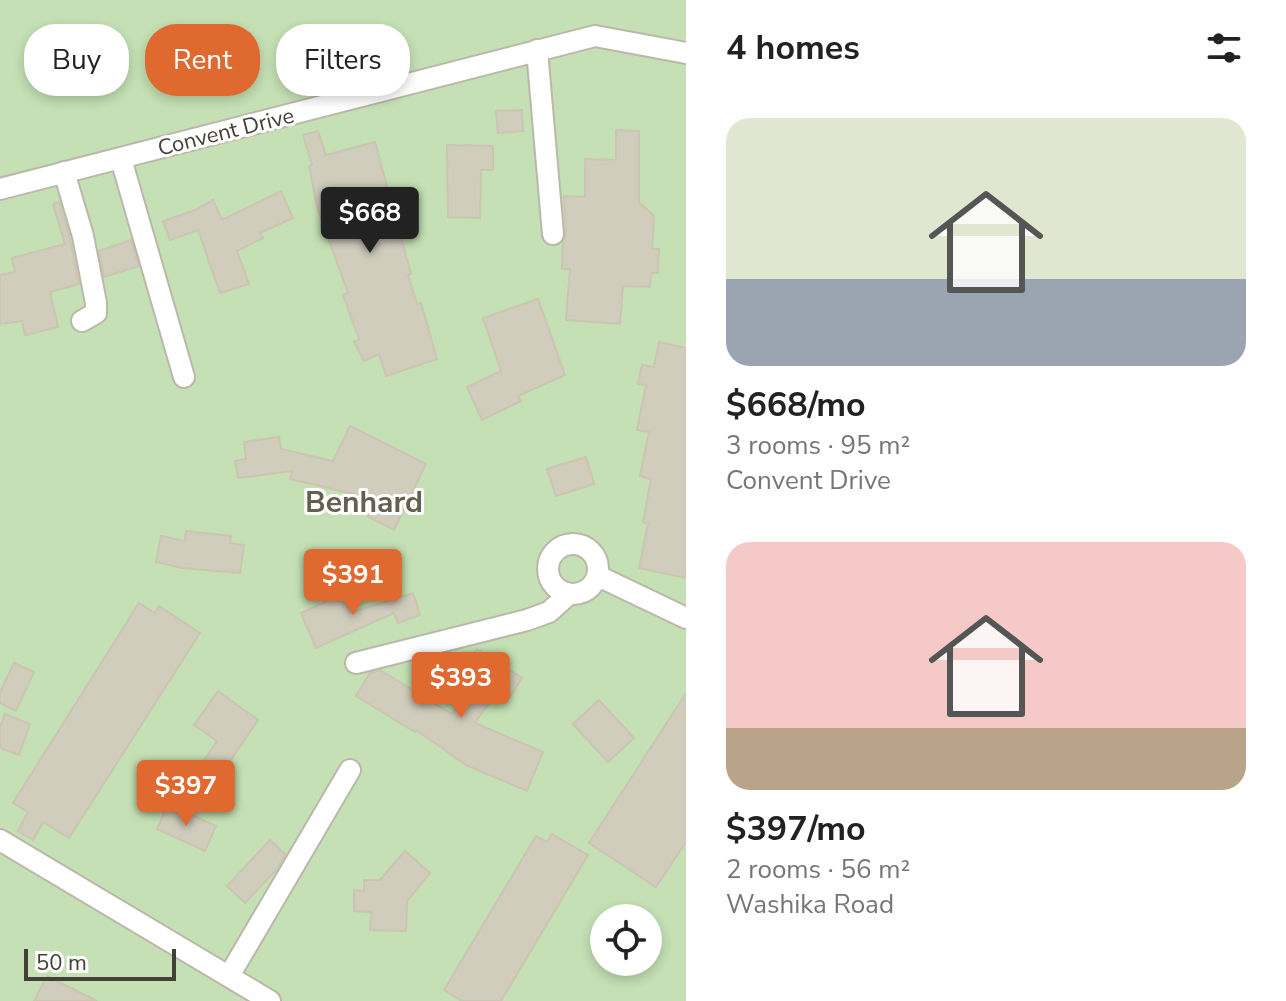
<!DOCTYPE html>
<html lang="en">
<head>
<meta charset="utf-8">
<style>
  :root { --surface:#fff; --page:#f6f6f6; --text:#222; --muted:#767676; --accent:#df692f }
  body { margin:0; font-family:"Nunito Sans",sans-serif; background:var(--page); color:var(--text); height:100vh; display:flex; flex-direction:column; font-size:30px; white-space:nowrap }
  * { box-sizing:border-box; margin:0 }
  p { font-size:26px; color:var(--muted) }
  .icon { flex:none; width:44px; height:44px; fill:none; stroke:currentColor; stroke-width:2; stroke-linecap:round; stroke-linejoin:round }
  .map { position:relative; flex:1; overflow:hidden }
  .details { display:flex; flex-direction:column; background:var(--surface); width:600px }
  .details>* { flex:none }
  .banner { position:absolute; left:24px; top:24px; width:542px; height:72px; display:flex; gap:16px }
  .buttons { position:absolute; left:590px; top:904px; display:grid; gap:16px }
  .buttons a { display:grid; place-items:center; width:72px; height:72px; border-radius:50%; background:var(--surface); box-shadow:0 4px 12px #0003; font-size:40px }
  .scale { position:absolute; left:24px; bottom:20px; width:152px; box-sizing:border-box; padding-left:8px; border:4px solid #434036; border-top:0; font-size:22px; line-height:28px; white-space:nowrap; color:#434036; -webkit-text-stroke:6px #fff; paint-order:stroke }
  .price { position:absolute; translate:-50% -68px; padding:0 18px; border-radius:8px; background:var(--accent); color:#fff; font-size:26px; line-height:52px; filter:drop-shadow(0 2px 4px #0008) }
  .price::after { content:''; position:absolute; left:50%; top:48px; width:24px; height:18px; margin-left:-12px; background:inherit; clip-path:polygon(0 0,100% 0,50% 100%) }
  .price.on { background:#222; color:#fff }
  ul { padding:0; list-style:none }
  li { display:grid; align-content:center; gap:16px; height:424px; padding:0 40px }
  li span { display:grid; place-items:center; height:248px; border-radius:24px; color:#555 }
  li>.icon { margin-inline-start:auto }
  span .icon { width:144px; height:144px; fill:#fffc; stroke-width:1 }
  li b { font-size:34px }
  h2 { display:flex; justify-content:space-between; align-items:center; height:96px; padding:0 40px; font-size:34px }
  .chip { padding:0 28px; border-radius:32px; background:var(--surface); box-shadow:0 4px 12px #0003; font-size:28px; line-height:72px }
  .chip.on { background:var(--accent); color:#fff }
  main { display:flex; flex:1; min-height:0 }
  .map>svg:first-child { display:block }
  .green { fill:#c4e0b4; fill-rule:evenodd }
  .building { fill:#d1cdbd; stroke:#cbc5b1; stroke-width:2 }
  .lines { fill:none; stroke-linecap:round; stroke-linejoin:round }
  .minor-casing { stroke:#bbb8aa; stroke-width:24 }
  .minor { stroke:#fff; stroke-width:20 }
  .labels { text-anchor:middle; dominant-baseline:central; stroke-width:6; stroke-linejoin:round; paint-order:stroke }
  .street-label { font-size:22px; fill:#434036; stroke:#fff }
  .district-label { font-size:30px; font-weight:bold; fill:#645f4f; stroke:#fff }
</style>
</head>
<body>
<main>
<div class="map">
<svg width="686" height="1001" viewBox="0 0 686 1001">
  <rect width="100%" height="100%" fill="#f1efe6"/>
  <path class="green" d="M 0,0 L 686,0 L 686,1001 L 0,1001 ZM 604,918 L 648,918 L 648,962 L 604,962 Z"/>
  <g class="building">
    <polygon points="522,110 523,131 498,133 496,111"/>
    <polygon points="616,130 639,131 639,202 654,216 652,249 659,249 658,273 651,273 650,287 623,286 620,324 566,320 570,269 562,269 563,242 566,233 564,196 585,197 585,159 616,160"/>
    <polygon points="318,131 326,155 375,142 411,274 408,275 417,304 421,303 437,359 386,376 379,354 364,361 354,342 359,339 343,295 348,293 317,207 309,166 312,165 303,135"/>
    <polygon points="447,145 493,146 493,170 481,170 480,218 448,217"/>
    <polygon points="281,191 293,218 260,233 263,238 237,251 249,284 220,293 198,230 170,240 163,221 195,210 213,200 222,220"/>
    <polygon points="59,202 70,239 79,284 50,292 58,327 25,335 22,321 0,324 0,275 15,272 12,258 65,244 53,204"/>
    <polygon points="131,240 139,266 104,277 99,251"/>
    <polygon points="538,299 565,375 518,396 521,401 482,420 467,387 501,371 483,318"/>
    <polygon points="659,342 686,348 686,578 639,568 648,524 643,522 651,479 640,476 649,432 637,430 646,385 638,384 642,365 654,367"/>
    <polygon points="350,426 426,464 394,530 367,516 375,499 290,479 292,471 238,478 235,461 246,459 244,442 279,437 281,449 333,461"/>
    <polygon points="586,457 594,484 556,496 547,469"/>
    <polygon points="186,531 231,536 230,543 244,545 240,573 182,568 156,562 161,536 185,541"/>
    <polygon points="413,593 420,615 398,623 394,613 316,648 301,613 342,594 350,613"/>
    <polygon points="139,603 155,613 159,606 200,633 69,838 43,822 33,840 18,831 28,812 13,803"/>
    <polygon points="477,649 522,678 506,703 494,696 475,723 543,752 527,791 466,765 416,730 415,732 356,696 370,673 380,670 452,714 474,683 461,674"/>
    <polygon points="14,663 34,672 16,711 0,703 0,692"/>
    <polygon points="218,691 258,720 216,782 198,769 217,741 194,725"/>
    <polygon points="686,693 686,842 656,887 589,843"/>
    <polygon points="599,700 634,738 608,762 573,724"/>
    <polygon points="5,714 30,724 19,755 0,748 0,727"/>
    <polygon points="168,804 216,826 205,851 157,829"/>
    <polygon points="552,834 588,855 501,1001 462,1001 444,990 536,836 547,842"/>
    <polygon points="270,840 285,854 277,869 245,903 227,886"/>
    <polygon points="405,851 430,873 407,901 406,931 370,930 371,912 354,911 354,890 364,891 364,880 380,880"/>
    <polygon points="47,976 97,1001 34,1001"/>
  </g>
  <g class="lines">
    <defs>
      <g id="minor">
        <polyline points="537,50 553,234"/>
        <polyline points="121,159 184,377"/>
        <polyline points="64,172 83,236 96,303 96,313 82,321"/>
        <polyline points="0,189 595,36 686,53"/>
        <circle cx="573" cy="569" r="25"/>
        <polyline points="598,576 686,618"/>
        <polyline points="356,663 527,620 549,612 568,595"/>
        <polyline points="0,840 270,1001"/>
        <polyline points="229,976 350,770"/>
      </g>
    </defs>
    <use href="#minor" class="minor-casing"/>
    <use href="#minor" class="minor"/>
  </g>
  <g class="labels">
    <g class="street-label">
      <text transform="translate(226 132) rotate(-14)">Convent Drive</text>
    </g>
    <g class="district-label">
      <text x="364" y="502">Benhard</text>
    </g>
  </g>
</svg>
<div class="buttons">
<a><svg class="icon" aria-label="locate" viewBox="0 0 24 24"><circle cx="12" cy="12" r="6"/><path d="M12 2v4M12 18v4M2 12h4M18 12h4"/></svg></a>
</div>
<div class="scale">50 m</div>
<b class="price on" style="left:370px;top:255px">$668</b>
<b class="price" style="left:353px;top:617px">$391</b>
<b class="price" style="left:461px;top:720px">$393</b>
<b class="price" style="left:186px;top:828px">$397</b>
<div class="banner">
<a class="chip">Buy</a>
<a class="chip on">Rent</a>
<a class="chip">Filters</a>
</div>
</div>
<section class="details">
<h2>4 homes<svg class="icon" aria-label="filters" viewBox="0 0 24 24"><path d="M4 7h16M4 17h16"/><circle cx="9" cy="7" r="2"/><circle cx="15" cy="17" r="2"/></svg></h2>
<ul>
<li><span style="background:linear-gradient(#dfe7d0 65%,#9aa5b1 0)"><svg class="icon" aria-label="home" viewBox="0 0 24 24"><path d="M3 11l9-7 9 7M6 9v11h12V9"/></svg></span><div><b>$668/mo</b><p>3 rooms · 95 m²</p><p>Convent Drive</p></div></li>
<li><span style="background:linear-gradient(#f6c9c9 75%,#b9a48a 0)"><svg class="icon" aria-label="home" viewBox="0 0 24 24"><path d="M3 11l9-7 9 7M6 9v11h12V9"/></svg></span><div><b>$397/mo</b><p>2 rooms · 56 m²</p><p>Washika Road</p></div></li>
</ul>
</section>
</main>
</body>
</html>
